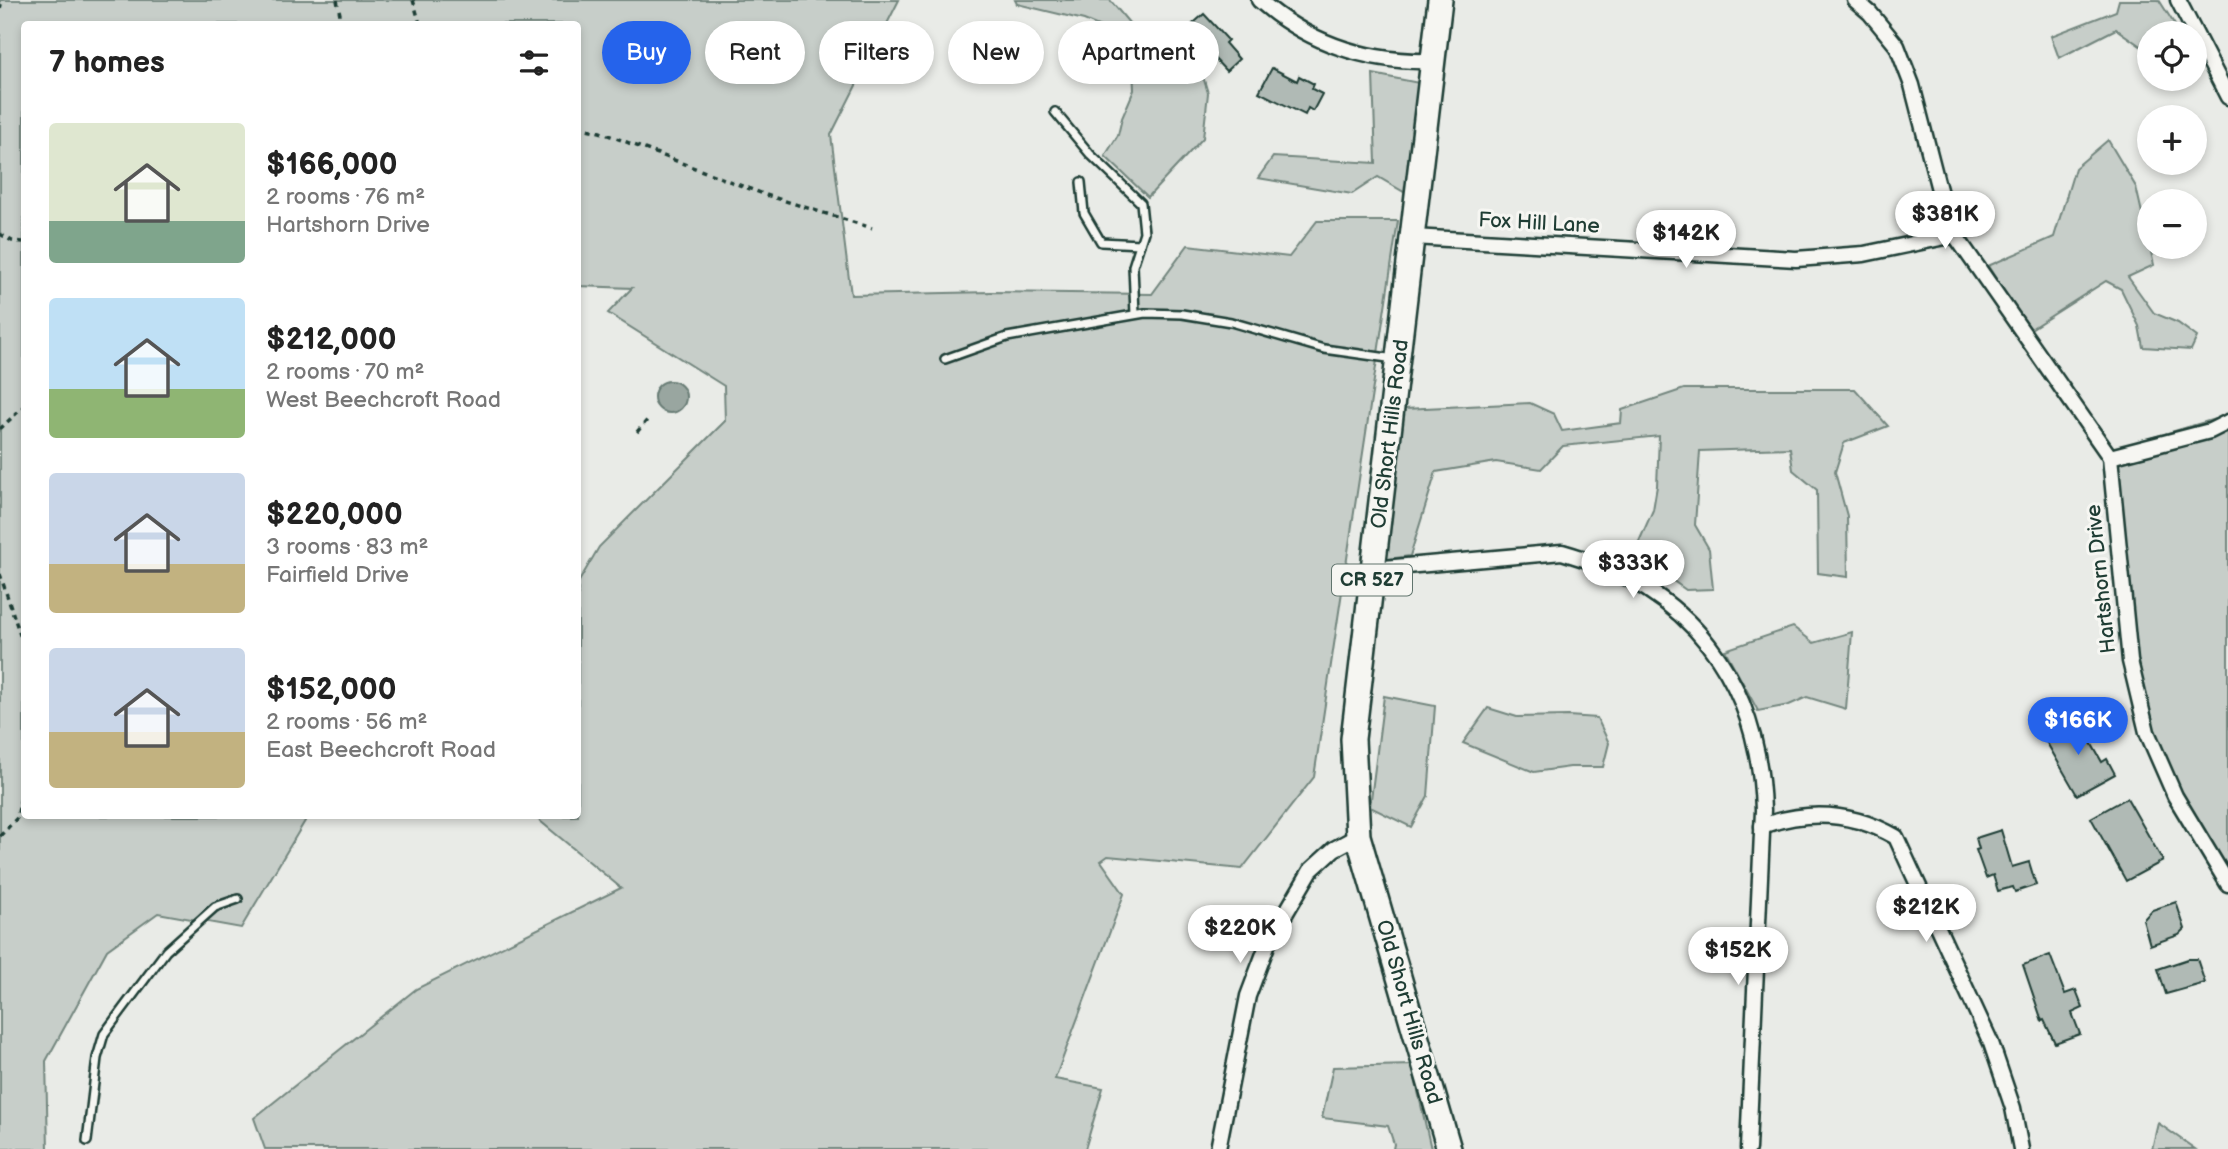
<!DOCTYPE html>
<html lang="en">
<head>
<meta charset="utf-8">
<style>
  :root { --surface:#fff; --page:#f2f2f2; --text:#222; --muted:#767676; --accent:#2563eb }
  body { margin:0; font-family:"Balsamiq Sans",sans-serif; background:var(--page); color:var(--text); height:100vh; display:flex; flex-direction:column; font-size:26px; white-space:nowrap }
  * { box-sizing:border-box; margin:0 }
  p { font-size:23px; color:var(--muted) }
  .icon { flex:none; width:38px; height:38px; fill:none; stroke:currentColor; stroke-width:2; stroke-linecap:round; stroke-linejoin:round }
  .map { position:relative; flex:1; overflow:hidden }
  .details { position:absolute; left:21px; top:21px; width:560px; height:798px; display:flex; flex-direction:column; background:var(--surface); border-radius:7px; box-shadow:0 4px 10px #0003 }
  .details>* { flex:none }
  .banner { position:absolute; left:602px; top:21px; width:665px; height:63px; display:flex; gap:14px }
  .fabs { position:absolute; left:2137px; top:21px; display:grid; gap:14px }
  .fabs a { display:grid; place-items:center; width:70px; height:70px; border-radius:50%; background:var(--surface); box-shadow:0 4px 10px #0003; font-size:35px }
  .price { position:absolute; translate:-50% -60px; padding:0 16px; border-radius:24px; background:#fff; color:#222; font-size:23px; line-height:46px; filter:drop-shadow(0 2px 4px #0008) }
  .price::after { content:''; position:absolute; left:50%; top:42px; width:21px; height:16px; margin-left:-10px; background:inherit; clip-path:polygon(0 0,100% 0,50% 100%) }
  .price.current { background:var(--accent); color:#fff }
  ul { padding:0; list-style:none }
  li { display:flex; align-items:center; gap:21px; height:175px; padding:0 28px }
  li span { display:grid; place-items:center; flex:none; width:196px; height:140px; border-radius:7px; color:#555 }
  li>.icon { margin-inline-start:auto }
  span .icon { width:84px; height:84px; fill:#fffc; stroke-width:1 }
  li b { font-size:30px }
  h2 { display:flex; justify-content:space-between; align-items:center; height:84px; padding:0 28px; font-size:30px }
  .chip { padding:0 24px; border-radius:32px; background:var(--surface); box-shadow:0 4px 10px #0003; font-size:24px; line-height:63px }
  .chip.current { background:var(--accent); color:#fff }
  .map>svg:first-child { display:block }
  .green { fill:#c7cec9; stroke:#73867e; stroke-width:2 }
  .water { fill:#99a6a0; stroke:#687c75; stroke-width:2 }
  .building { fill:#b0bab5; stroke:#1f3d34; stroke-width:2 }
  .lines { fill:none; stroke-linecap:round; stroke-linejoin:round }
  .lane-casing { stroke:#1f3d34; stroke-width:12 }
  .street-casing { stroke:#1f3d34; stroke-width:19 }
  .primary-casing { stroke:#1f3d34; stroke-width:28 }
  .path { stroke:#1f3d34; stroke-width:3.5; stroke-dasharray:5 5; stroke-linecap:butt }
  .lane { stroke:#f6f6f2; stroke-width:7 }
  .street { stroke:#f6f6f2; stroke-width:14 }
  .primary { stroke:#f6f6f2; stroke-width:23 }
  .labels { text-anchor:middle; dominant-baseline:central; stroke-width:6; stroke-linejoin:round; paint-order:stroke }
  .shield { fill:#f6f6f2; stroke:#60746d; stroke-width:2 }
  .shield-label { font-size:19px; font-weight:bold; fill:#1f3d34 }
  .street-label { font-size:21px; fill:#1f3d34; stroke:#f6f6f2 }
</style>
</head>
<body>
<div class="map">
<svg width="2228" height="1149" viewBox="0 0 2228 1149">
  <rect width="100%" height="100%" fill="#e9ebe7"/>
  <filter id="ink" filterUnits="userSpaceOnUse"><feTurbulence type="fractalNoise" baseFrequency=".0143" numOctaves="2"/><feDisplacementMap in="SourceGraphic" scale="14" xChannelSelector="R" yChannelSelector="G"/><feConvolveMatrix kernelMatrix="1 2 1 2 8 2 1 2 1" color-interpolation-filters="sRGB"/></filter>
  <g filter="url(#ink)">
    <g class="green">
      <polygon points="0,0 899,0 831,135 851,295 992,292 1152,294 1188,245 1289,257 1317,221 1398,221 1314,777 1242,869 1108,856 1101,861 1124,894 1055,1079 1103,1088 1085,1149 265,1149 254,1118 416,989 621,888 534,816 578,816 578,583 599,547 725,421 724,386 608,313 632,288 578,286 578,24 24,24 24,816 308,816 241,928 158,913 107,950 46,1061 48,1149 0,1149"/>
      <polygon points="1015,0 1110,0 1130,24 1158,52 1198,60 1208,93 1203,138 1148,197 1105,156 1118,135 1122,118 1134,90 1133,68 1115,33 1084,20 1017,4"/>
      <polygon points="2119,0 2159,0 2180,33 2149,33 2149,52 2116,29 2059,58 2051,36 2116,11"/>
      <polygon points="1373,74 1419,83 1409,195 1378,177 1352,194 1258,178 1273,157 1376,163"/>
      <polygon points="2108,140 2136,187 2154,265 2128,277 2154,313 2178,323 2197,337 2191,350 2143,347 2139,326 2121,289 2106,281 2029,330 1988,266 2054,237 2075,168"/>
      <polygon points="1684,389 1855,389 1888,426 1844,443 1835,472 1847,516 1848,577 1818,573 1817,490 1793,470 1790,448 1700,451 1695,525 1709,549 1713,589 1686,590 1634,553 1653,510 1657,486 1659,436 1563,446 1541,469 1496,462 1436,472 1410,556 1381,560 1404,409 1530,403 1554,414 1562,431 1621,423 1622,410"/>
      <polygon points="2228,415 2228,867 2173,789 2123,632 2117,448"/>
      <polygon points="1793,627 1814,643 1852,632 1846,709 1807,697 1789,705 1758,711 1725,650"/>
      <polygon points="1384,696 1435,706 1428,796 1411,827 1370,807"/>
      <polygon points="1488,708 1517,717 1568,716 1597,718 1609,743 1603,767 1570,767 1534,772 1463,743"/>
      <polygon points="1412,1065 1431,1149 1393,1149 1394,1144 1388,1126 1322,1118 1333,1067"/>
      <polygon points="2158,1123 2195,1149 2152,1149"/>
    </g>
    <circle class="water" cx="670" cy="397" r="16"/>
    <g class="building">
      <polygon points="1204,14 1228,40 1225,43 1239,59 1226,71 1187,29"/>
      <polygon points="1272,68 1297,81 1299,76 1314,84 1312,89 1322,94 1313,111 1308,108 1305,115 1259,92"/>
      <polygon points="2073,719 2078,727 2081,725 2102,762 2107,759 2115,774 2077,795 2043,736"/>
      <polygon points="2127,798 2163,861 2126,881 2091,818"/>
      <polygon points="2001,830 2012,867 2029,862 2036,885 2015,892 2013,887 1998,891 1993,875 1986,878 1976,850 1979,849 1976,838"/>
      <polygon points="2176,902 2185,929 2179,935 2150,945 2143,920 2152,910"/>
      <polygon points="2050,955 2065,994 2076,990 2083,1008 2072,1013 2080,1034 2055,1043 2044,1020 2042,1021 2023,965"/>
      <polygon points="2188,959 2197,959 2205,983 2166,994 2158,969"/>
    </g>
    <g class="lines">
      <defs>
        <g id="lane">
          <polyline points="1055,112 1090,154 1141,203 1144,232 1133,266 1135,314"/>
          <polyline points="1081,182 1084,213 1101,242 1140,244"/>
          <polyline points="945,359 1007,337 1145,313 1182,314 1231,322 1324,349 1395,359"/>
          <polyline points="87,1141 97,1058 104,1034 166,951 215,907 238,899"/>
        </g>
        <g id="street">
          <path d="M 1259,0 C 1308,43 1368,63 1433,61"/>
          <polyline points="1855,0 1870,13 1897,46 1912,85 1946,217 1955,235 2110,457"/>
          <polyline points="2178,0 2228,97"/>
          <polyline points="1413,237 1796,259 1864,254 1955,235"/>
          <polyline points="2110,457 2130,661 2147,732 2175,796 2228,884"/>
          <polyline points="2110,457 2210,431 2228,422"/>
          <path d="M 1373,569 L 1562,552 C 1689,588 1759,678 1763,810 L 1748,1149"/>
          <path d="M 1762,826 C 1809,809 1853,812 1896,837 L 1991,1043 L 2013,1108 L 2021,1149"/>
          <polyline points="1218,1149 1248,996 1268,943 1311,870 1334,849 1358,836"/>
        </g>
        <polyline id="primary" points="1440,0 1353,739 1358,836 1449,1149"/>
      </defs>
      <use href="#lane" class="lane-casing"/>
      <use href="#street" class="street-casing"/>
      <use href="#primary" class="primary-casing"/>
      <g class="path">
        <polyline points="337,0 342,24"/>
        <polyline points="413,0 420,24"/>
        <polyline points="0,9 2,0"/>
        <polyline points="578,127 600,132 766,195 872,228"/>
        <polyline points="0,234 12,241 24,242"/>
        <polyline points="0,429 24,406"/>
        <polyline points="637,432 649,418"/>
        <polyline points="0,574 24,647"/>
        <polyline points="0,836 17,818 24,782"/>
      </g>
      <use href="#lane" class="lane"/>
      <use href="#street" class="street"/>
      <use href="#primary" class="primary"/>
    </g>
  </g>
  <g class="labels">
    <rect class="shield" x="1332" y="564.5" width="80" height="31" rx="5"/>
    <g class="shield-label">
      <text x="1372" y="580">CR 527</text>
    </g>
    <g class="street-label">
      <text transform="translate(1539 223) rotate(3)">Fox Hill Lane</text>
      <text transform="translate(1390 434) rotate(-83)">Old Short Hills Road</text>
      <text transform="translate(2101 579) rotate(-96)">Hartshorn Drive</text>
      <text transform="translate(1409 1012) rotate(74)">Old Short Hills Road</text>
    </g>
  </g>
</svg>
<div class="fabs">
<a><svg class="icon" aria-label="locate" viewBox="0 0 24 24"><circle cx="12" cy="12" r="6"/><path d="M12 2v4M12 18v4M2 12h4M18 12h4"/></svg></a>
<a>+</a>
<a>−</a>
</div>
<b class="price" style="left:1945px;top:251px">$381K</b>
<b class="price" style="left:1686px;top:270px">$142K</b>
<b class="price" style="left:1633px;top:600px">$333K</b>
<b class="price current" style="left:2078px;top:757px">$166K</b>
<b class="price" style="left:1926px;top:944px">$212K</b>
<b class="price" style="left:1240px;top:965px">$220K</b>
<b class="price" style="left:1738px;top:987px">$152K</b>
<div class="banner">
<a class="chip current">Buy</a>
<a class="chip">Rent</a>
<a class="chip">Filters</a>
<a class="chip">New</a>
<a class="chip">Apartment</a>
</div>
<section class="details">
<h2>7 homes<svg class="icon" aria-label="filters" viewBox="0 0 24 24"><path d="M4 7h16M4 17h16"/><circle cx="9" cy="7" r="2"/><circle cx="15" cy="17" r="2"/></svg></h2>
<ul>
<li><span style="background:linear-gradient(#dfe7d0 70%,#7fa58c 0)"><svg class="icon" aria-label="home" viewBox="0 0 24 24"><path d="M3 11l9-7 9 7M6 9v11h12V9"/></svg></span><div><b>$166,000</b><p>2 rooms · 76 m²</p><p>Hartshorn Drive</p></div></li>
<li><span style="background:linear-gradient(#bfe0f5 65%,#8fb573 0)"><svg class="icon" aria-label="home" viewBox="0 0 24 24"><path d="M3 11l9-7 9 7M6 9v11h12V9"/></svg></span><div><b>$212,000</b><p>2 rooms · 70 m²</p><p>West Beechcroft Road</p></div></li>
<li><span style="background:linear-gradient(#c9d6e8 65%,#c2b280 0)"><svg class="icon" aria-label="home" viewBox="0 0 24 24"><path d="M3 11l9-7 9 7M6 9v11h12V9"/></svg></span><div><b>$220,000</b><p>3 rooms · 83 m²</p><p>Fairfield Drive</p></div></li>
<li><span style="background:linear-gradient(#c9d6e8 60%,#c2b280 0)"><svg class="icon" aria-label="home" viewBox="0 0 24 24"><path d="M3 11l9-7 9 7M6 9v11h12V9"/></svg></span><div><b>$152,000</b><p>2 rooms · 56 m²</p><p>East Beechcroft Road</p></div></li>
</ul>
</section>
</div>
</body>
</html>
